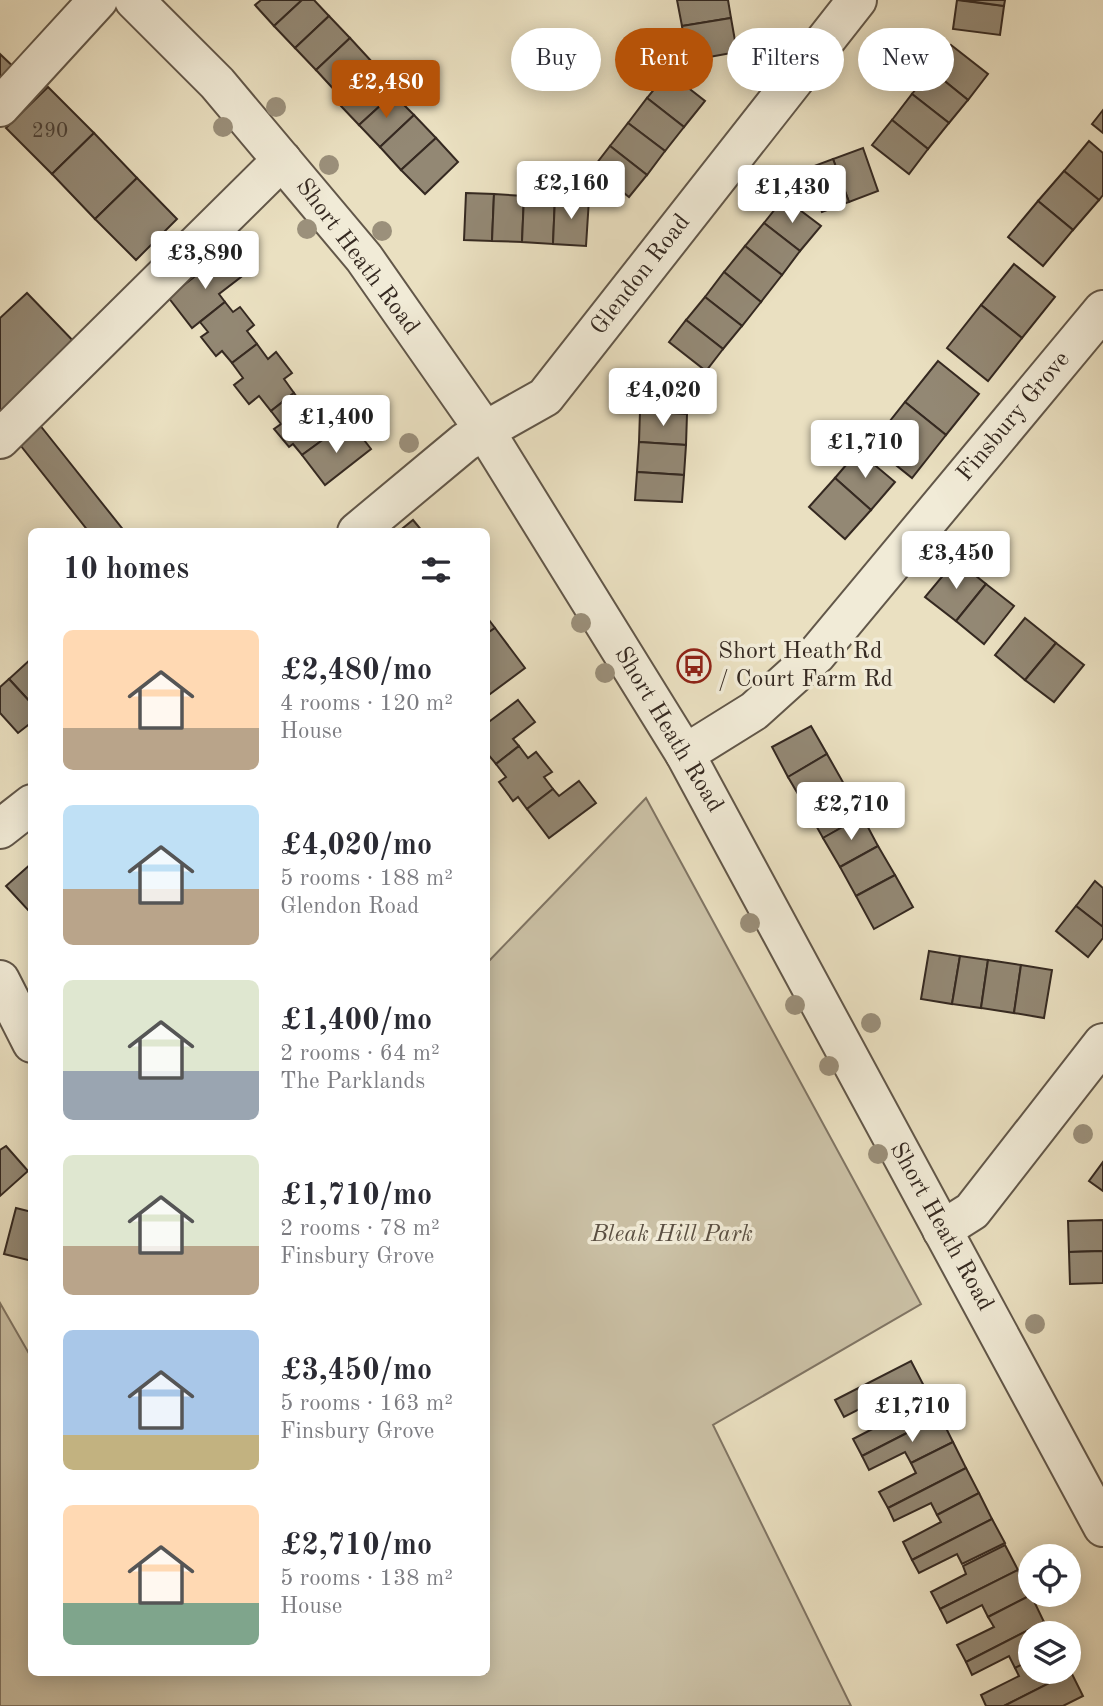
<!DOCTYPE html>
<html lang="en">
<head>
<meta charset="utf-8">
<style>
  :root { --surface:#fff; --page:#f7f7f7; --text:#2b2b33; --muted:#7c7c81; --accent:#b45309 }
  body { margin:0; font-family:"Old Standard TT",serif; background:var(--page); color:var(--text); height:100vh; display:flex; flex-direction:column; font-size:26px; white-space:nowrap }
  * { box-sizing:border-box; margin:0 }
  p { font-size:23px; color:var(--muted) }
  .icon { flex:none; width:38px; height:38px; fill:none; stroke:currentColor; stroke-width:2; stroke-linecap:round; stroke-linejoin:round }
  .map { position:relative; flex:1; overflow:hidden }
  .panel { position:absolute; left:28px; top:528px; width:462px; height:1148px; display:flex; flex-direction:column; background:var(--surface); border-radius:10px; box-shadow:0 4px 18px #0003 }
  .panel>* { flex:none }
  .hud { position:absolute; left:511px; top:28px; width:486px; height:63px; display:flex; gap:14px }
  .fabs { position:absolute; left:1018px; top:1544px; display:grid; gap:14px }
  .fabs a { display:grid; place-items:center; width:63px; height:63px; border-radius:50%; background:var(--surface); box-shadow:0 4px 18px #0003; font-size:35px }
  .price { position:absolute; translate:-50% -60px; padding:0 16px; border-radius:7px; background:#fff; color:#222; font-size:23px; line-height:46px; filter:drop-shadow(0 2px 4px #0008) }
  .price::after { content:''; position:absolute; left:50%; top:42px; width:21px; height:16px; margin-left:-10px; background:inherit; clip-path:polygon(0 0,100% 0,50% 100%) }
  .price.current { background:var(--accent); color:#fff }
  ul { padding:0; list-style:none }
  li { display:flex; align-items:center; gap:21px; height:175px; padding:0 35px }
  li span { display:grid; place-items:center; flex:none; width:196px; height:140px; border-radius:10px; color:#555 }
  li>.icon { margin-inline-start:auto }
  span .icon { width:84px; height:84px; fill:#fffc; stroke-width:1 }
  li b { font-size:30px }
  h2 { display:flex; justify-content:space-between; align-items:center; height:84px; padding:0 35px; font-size:30px }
  .pill { padding:0 24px; border-radius:32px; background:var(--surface); box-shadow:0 4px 18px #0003; font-size:24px; line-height:63px }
  .pill.current { background:var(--accent); color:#fff }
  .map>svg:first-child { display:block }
  .green { fill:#cbc1a6; stroke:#807564; stroke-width:2 }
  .building { fill:#938874; stroke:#352921; stroke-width:2 }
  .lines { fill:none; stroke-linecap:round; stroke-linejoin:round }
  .minor-casing { stroke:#625749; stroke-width:42 }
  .minor { stroke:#f1ebd7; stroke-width:38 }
  .tree { fill:#9b907b }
  .labels { text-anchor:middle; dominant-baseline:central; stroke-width:7; stroke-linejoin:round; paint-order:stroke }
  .number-label { font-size:21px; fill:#4c4136 }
  .street-label { font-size:24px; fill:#352921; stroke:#f1ebd7 }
  .poi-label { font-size:24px; fill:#352921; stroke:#f1ebd7; text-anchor:start }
  .park-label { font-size:24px; font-style:italic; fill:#5a4f42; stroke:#f1ebd7 }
</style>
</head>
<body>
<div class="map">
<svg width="1103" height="1706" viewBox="0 0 1103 1706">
  <rect width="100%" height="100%" fill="#eae0c1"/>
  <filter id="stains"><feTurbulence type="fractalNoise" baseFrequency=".00286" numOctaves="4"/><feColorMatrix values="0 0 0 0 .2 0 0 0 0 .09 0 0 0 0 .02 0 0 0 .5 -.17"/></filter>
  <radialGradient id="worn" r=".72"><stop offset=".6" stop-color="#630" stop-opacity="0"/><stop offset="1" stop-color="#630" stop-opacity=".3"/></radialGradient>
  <polygon class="green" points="646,798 921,1304 713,1425 851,1706 0,1706 0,1303 31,1357 32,1673 486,1673 487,963"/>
  <g class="building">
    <polygon points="261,0 302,0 274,26 255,5"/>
    <polygon points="302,0 314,0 329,16 295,48 274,26"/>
    <polygon points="677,0 728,0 731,18 682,26"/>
    <polygon points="957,0 1004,6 1000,35 953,29"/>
    <polygon points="961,0 1005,0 1004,6"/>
    <polygon points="329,16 350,38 316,70 295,48"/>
    <polygon points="731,18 737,52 687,61 682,26"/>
    <polygon points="350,38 373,63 339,95 316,70"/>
    <polygon points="951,45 988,74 968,100 931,70"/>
    <polygon points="0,54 19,72 0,93"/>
    <polygon points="931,70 968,100 949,123 912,94"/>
    <polygon points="668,72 705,101 684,127 647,98"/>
    <polygon points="374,73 393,94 359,125 340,105"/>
    <polygon points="48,87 94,133 52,174 6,128"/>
    <polygon points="393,94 414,115 380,147 359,125"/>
    <polygon points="912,94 949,123 928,149 892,120"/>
    <polygon points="647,98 684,127 665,151 628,123"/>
    <polygon points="1103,110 1103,133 1092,124"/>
    <polygon points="414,115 436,138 401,170 380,147"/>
    <polygon points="892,120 928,149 909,174 872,145"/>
    <polygon points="628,123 665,151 647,175 610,146"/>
    <polygon points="94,133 137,178 95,219 52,174"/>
    <polygon points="436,138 458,162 425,194 401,170"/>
    <polygon points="1089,141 1103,153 1103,195 1099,200 1064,171"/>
    <polygon points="610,146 647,175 629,197 593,168"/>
    <polygon points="863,148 878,191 849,202 833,159"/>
    <polygon points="833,159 849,202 822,212 806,169"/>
    <polygon points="1064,171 1099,200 1073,230 1038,201"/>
    <polygon points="137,178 177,219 136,260 95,219"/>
    <polygon points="466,193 494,194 492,241 464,240"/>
    <polygon points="494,194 524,196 522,242 492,241"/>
    <polygon points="524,196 555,197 553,244 522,242"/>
    <polygon points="555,197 589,199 586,246 553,244"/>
    <polygon points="784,198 821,226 800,251 764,223"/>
    <polygon points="1038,201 1073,230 1043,266 1008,237"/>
    <polygon points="764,223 800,251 782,275 745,246"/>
    <polygon points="745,246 782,275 761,302 724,272"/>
    <polygon points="223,255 241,277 219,294 225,302 192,328 168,297"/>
    <polygon points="1014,264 1055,297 1022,338 981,305"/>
    <polygon points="724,272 761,302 742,326 705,297"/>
    <polygon points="27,293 80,348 0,424 0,318"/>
    <polygon points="705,297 742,326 723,349 686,320"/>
    <polygon points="225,302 233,312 240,307 254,325 247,331 257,344 232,363 222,351 216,356 201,337 208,332 200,322"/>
    <polygon points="981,305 1022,338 988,381 947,348"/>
    <polygon points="686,320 723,349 706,371 669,342"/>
    <polygon points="257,344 268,359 276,352 292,373 284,379 294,393 271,411 259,396 249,404 234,385 243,378 232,363"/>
    <polygon points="938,361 979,394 946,435 905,402"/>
    <polygon points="642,377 689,380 687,414 640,411"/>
    <polygon points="294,393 303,405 311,398 327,418 319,424 328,436 302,455 293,444 289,447 274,429 281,424 271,411"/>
    <polygon points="905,402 946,435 912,478 871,445"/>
    <polygon points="640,411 687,414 686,445 639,442"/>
    <polygon points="39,424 125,532 89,532 17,441"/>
    <polygon points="354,427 371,449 325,485 302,455 328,436 334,443"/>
    <polygon points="639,442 686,445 684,475 637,472"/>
    <polygon points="858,451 895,482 871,510 835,478"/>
    <polygon points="637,472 684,475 682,502 635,500"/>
    <polygon points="835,478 871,510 845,539 809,507"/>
    <polygon points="413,520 423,532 398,532"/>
    <polygon points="956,560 986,584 956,621 925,597"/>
    <polygon points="986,584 1014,606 984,644 956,621"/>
    <polygon points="486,616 495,628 486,634"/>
    <polygon points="1025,618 1056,643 1025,680 995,655"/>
    <polygon points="495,628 525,668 486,697 486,634"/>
    <polygon points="1056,643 1084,665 1054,702 1025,680"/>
    <polygon points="32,658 32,704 9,679"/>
    <polygon points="9,679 32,704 32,722 18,733 0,713 0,687"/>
    <polygon points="518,700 535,722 513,739 519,746 496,764 486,752 486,724"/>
    <polygon points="811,726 827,754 788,777 772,747"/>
    <polygon points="519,746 528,758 536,752 552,772 544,777 553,789 527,809 518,797 513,801 499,782 506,777 496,764"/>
    <polygon points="827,754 844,784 805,806 788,777"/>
    <polygon points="579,781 596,803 549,838 527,809 553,789 559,796"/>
    <polygon points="844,784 862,816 823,838 805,806"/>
    <polygon points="862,816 878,846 840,867 823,838"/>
    <polygon points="878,846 895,875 856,896 840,867"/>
    <polygon points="32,863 32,907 28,910 6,886"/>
    <polygon points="895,875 913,907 874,929 856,896"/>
    <polygon points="1095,881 1103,888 1103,927 1076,906"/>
    <polygon points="1076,906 1103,927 1103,938 1088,957 1056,931"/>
    <polygon points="929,951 960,956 952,1004 921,999"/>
    <polygon points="960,956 988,960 981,1008 952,1004"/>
    <polygon points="988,960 1021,965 1014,1013 981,1008"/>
    <polygon points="1021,965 1052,970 1044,1018 1014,1013"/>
    <polygon points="6,1146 28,1171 0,1196 0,1150"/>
    <polygon points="1103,1162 1103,1191 1089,1181"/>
    <polygon points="16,1208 32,1212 32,1261 4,1254"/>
    <polygon points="1103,1220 1103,1251 1069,1252 1068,1221"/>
    <polygon points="1103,1251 1103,1283 1070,1284 1069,1252"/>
    <polygon points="911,1361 925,1388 883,1409 877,1400 844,1417 835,1400"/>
    <polygon points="925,1388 940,1416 862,1456 853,1439 888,1421 883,1409"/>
    <polygon points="940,1416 953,1442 911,1463 905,1452 869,1470 862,1456"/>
    <polygon points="953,1442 966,1468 888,1508 879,1492 916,1473 911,1463"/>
    <polygon points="966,1468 979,1493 937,1515 931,1503 894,1521 888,1508"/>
    <polygon points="979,1493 992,1519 912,1560 903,1542 941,1522 937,1515"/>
    <polygon points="992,1519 1005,1543 962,1564 957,1554 919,1573 912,1560"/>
    <polygon points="1005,1545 1018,1570 940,1609 931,1592 966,1574 963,1566"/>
    <polygon points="1018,1570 1031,1595 988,1617 982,1605 947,1623 940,1609"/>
    <polygon points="1031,1595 1044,1622 966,1662 957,1645 994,1627 988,1617"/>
    <polygon points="1044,1622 1050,1633 1031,1633 1031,1660 1015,1668 1009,1656 972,1675 966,1662"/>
    <polygon points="1031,1660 1031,1671 1069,1670 1071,1672 1004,1706 986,1706 981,1695 1019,1676 1015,1668"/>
    <polygon points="1071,1672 1083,1696 1063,1706 1004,1706"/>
  </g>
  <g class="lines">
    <defs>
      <g id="minor">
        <polyline points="134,0 217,83 364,258 485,431 685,754 1103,1527"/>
        <polyline points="0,107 98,0"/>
        <polyline points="0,439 282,160"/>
        <polyline points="357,532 465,442 545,397 857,0"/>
        <polyline points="685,754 754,711 816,655 1103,310"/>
        <polyline points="0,829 32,804"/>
        <polyline points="0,980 32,1043"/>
        <polyline points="942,1230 972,1211 1103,1043"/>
      </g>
    </defs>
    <use href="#minor" class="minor-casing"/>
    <use href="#minor" class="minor"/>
  </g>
  <g class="tree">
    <circle cx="276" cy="107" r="10"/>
    <circle cx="223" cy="127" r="10"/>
    <circle cx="329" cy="165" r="10"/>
    <circle cx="307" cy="229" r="10"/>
    <circle cx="382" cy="231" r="10"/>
    <circle cx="409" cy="443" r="10"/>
    <circle cx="581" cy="623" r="10"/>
    <circle cx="605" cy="673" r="10"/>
    <circle cx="750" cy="923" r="10"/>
    <circle cx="795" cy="1005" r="10"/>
    <circle cx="871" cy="1023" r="10"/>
    <circle cx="829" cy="1066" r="10"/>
    <circle cx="1083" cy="1134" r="10"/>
    <circle cx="878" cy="1154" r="10"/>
    <circle cx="1035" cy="1324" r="10"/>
  </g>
  <defs>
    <symbol id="bus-ring" viewBox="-11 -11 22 22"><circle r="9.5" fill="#f1ebd7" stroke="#8f2418" stroke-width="1.5"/><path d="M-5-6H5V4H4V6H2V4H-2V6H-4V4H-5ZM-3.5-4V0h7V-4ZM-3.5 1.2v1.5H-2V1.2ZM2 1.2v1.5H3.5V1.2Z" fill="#8f2418"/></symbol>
  </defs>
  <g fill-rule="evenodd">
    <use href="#bus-ring" x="675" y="647" width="38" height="38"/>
  </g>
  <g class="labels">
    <g class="number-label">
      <text x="50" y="131">290</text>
    </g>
    <g class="street-label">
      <text transform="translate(357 257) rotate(53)">Short Heath Road</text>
      <text transform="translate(641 275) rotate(-52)">Glendon Road</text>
      <text transform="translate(1014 417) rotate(-50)">Finsbury Grove</text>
      <text transform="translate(668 730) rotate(59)">Short Heath Road</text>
      <text transform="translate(941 1227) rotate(61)">Short Heath Road</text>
    </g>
    <g class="poi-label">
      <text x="718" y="652">Short Heath Rd<tspan x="718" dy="28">/ Court Farm Rd</tspan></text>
    </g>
    <g class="park-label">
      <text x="672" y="1235">Bleak Hill Park</text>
    </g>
  </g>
  <rect width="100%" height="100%" filter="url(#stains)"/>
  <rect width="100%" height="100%" fill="url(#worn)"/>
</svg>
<div class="fabs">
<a><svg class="icon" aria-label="locate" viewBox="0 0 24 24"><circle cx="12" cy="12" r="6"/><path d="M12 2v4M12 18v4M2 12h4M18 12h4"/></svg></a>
<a><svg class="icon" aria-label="layers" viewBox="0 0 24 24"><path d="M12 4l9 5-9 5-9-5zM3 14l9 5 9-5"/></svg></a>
</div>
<b class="price current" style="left:386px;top:120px">£2,480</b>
<b class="price" style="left:571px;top:221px">£2,160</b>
<b class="price" style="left:792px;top:225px">£1,430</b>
<b class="price" style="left:205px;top:291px">£3,890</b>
<b class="price" style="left:663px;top:428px">£4,020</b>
<b class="price" style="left:336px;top:455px">£1,400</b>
<b class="price" style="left:865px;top:480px">£1,710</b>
<b class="price" style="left:956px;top:591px">£3,450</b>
<b class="price" style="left:851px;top:842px">£2,710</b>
<b class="price" style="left:912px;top:1444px">£1,710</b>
<div class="hud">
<a class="pill">Buy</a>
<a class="pill current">Rent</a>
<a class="pill">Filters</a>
<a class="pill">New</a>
</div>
<section class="panel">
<h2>10 homes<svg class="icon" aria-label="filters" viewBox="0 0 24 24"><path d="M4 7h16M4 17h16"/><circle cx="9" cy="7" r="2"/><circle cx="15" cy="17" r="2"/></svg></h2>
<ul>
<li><span style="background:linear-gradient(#ffd9b3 70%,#b9a48a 0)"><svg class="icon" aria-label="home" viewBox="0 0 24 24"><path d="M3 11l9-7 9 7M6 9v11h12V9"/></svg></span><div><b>£2,480/mo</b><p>4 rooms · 120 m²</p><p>House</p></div></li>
<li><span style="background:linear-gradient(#bfe0f5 60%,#b9a48a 0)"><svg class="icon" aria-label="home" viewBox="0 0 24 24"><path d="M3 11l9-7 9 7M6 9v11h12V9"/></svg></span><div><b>£4,020/mo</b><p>5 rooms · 188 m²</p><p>Glendon Road</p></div></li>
<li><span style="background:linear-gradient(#dfe7d0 65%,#9aa5b1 0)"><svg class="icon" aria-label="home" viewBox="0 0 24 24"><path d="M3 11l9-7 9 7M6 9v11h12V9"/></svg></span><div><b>£1,400/mo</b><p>2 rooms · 64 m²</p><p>The Parklands</p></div></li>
<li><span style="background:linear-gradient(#dfe7d0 65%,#b9a48a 0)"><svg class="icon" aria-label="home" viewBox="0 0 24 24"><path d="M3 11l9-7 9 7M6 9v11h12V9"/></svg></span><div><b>£1,710/mo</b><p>2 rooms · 78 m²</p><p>Finsbury Grove</p></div></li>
<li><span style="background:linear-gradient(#a9c7e8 75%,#c2b280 0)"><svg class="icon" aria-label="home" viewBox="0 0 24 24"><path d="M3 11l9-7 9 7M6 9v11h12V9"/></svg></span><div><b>£3,450/mo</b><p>5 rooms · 163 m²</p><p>Finsbury Grove</p></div></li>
<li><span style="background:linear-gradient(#ffd9b3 70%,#7fa58c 0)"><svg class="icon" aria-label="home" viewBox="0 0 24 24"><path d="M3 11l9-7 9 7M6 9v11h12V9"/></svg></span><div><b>£2,710/mo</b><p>5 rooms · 138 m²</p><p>House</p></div></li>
</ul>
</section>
</div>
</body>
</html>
